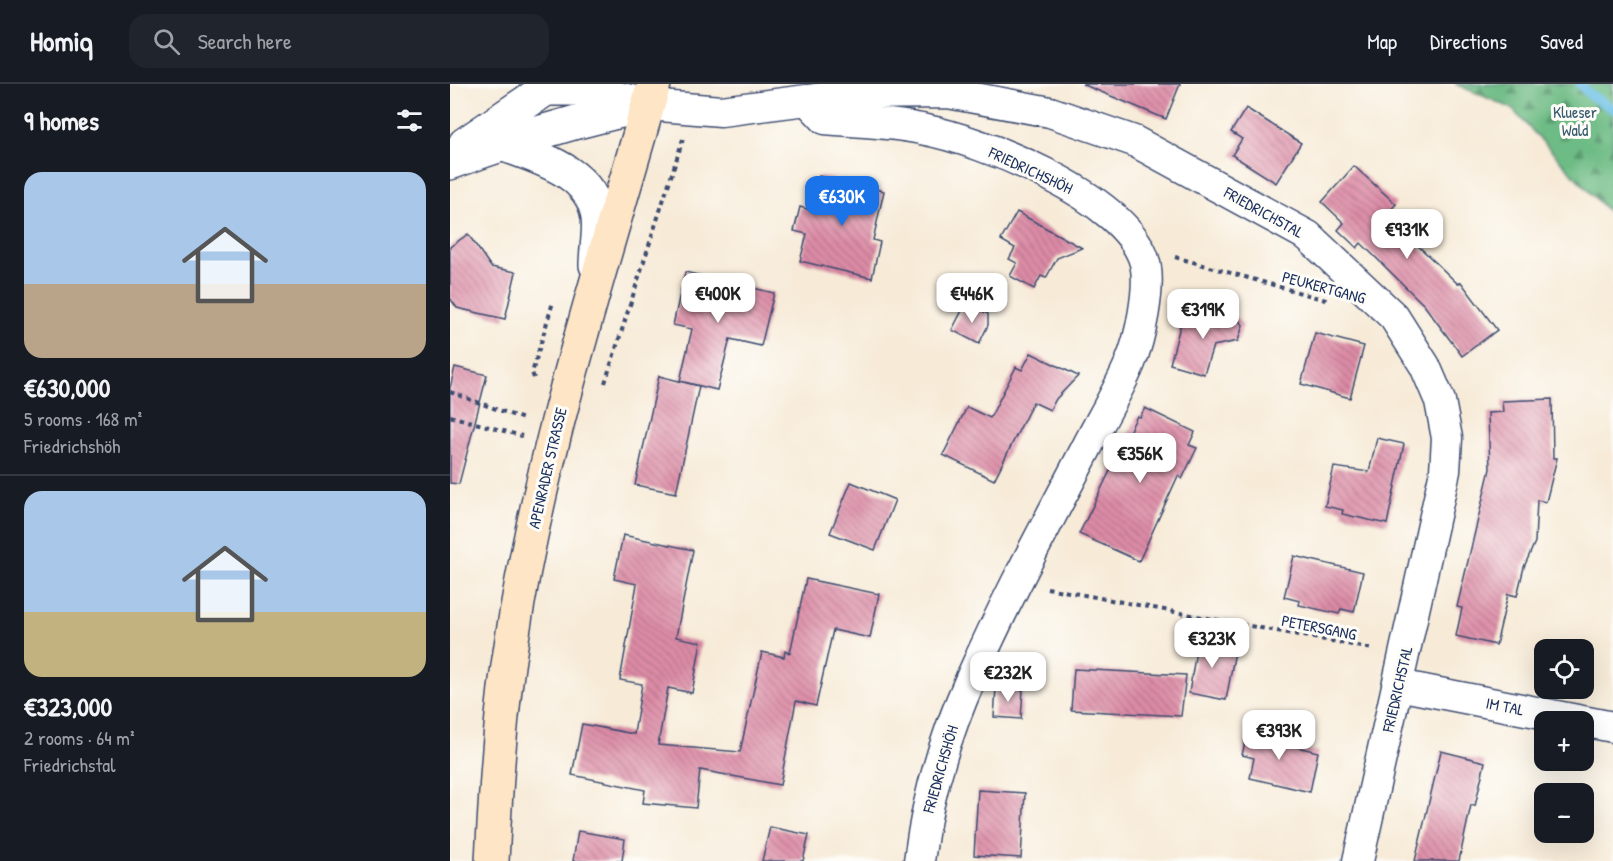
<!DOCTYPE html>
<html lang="en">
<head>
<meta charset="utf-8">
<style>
  :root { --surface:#171b24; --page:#20242c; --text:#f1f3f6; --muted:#9ea1a6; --line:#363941; --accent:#1a73e8 }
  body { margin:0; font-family:"Patrick Hand",sans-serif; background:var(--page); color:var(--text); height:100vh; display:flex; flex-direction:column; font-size:22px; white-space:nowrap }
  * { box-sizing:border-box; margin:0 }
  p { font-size:20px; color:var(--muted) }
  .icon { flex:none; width:33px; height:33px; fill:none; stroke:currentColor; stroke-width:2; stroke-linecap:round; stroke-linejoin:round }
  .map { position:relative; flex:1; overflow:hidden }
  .drawer { display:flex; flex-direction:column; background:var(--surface); width:450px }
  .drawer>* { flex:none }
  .controls { position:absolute; left:1084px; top:555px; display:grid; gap:12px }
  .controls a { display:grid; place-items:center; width:60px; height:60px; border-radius:12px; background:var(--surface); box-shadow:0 6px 24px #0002; font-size:30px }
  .price { position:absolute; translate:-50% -51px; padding:0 14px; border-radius:12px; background:#fff; color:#222; font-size:20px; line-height:39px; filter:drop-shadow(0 2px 3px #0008) }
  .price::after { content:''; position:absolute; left:50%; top:36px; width:18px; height:14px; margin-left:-9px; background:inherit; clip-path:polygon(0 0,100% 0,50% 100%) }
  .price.active { background:var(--accent); color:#fff }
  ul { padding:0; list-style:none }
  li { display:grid; align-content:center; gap:12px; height:318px; padding:0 24px }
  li+li { border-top:2px solid var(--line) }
  li span { display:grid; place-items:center; height:186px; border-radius:18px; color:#555 }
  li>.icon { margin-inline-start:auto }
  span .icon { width:108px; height:108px; fill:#fffc; stroke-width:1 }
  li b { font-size:26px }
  h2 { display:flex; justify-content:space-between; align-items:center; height:72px; padding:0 24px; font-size:26px }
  header { display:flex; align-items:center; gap:36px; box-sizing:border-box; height:84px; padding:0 30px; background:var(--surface); border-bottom:2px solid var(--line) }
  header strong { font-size:28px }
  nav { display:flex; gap:33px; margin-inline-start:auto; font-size:21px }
  .search { width:420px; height:54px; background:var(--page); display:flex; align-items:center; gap:15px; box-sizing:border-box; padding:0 21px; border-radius:18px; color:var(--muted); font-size:22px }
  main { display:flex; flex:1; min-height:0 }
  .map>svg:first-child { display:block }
  .forest { fill:url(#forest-firs); stroke:#447672; stroke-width:1.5 }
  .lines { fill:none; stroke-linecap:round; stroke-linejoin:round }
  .stream { stroke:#69bfe6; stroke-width:10 }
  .building { fill:url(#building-back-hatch) }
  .minor-casing { stroke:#3c4b70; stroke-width:33 }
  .tertiary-casing { stroke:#3c4b70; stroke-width:36 }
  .secondary-casing { stroke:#3c4b70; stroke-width:36 }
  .path { stroke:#3c4b70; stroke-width:4; stroke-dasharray:4.5 4.5; stroke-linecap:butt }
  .minor { stroke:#fff; stroke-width:30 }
  .tertiary { stroke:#fff; stroke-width:33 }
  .secondary { stroke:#fde5c5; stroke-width:33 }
  .labels { text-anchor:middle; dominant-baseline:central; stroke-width:6; stroke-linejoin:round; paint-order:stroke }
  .park-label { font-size:16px; fill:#365a6e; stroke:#fdfcf7 }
  .street-label { font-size:16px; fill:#1b2f5e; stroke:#fdfcf7 }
</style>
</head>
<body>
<header>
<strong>Homiq</strong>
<div class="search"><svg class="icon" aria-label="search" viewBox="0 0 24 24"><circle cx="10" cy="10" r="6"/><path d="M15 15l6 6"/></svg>Search here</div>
<nav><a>Map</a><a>Directions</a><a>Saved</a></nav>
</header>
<main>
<section class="drawer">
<h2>9 homes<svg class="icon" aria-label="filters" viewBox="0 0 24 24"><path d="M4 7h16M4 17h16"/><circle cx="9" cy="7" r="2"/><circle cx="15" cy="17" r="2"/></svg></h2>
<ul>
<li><span style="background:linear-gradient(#a9c7e8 60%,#b9a48a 0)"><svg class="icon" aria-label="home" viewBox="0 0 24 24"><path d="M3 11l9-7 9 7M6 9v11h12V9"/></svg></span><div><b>€630,000</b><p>5 rooms · 168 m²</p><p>Friedrichshöh</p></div></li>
<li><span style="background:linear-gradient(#a9c7e8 65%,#c2b280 0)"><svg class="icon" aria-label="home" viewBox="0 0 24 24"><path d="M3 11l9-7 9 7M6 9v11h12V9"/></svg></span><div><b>€323,000</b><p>2 rooms · 64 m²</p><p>Friedrichstal</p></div></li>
</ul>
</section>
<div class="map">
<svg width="1163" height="777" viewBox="0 0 1163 777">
  <defs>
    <pattern id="forest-firs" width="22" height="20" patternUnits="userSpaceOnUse" patternTransform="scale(1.5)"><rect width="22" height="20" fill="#6ebc85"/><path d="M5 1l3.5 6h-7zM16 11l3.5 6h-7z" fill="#5a9970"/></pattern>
    <pattern id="building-back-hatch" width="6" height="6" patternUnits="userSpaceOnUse" patternTransform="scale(1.5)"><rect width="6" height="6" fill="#dd8ba6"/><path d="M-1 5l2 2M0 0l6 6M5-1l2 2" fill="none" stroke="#b2728a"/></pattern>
  </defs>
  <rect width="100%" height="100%" fill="#fdfcf7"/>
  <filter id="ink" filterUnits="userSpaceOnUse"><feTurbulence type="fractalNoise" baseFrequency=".0167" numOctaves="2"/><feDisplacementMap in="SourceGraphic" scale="12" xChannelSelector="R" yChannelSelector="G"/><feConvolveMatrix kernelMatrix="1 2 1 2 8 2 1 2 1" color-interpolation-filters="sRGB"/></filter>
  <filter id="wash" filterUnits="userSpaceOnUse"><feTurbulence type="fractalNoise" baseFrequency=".008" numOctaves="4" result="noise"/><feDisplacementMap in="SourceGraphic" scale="24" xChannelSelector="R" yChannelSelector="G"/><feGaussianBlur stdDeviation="1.35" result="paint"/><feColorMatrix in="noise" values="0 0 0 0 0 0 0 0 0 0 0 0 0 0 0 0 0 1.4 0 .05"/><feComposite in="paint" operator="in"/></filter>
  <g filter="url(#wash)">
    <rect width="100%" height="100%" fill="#f7ebd8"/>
    <polygon class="forest" points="1005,0 1163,0 1163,133 1061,24"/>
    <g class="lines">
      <polyline class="stream" points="1130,0 1139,10 1163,25"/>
    </g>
    <g id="blocks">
      <g class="building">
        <polygon points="632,0 730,0 716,35"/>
        <polygon points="796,24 851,59 826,99 782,71 792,55 781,48"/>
        <polygon points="904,82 946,120 936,131 1008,200 1011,198 1047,246 1012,272 974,221 911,159 907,164 888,146 894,139 872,118"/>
        <polygon points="369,92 434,107 423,156 430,158 422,194 350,177 357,150 344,147 350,123 361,126"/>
        <polygon points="567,128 632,164 607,174 596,194 591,192 584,205 560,192 567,179 559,175 565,164 551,156"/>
        <polygon points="18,150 41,183 66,188 55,235 7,224 0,214 0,163"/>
        <polygon points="235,188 324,209 311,262 280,255 267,306 230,297 242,245 223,241"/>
        <polygon points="516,219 538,230 538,241 529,260 502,246"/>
        <polygon points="777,224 793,241 788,257 763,262 754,290 720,280 734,227 758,245"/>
        <polygon points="865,249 914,262 900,314 851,300"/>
        <polygon points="581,269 628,292 606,315 600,326 583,318 544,396 493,371 517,323 540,334 566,283 572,286"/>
        <polygon points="5,283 37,291 9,400 0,399 0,304"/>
        <polygon points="209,292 249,302 226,409 185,401"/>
        <polygon points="1102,315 1103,374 1107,374 1096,418 1087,416 1085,458 1074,483 1067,512 1058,510 1046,561 1006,552 1012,524 1007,523 1040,385 1038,329 1053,328 1052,317"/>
        <polygon points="695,324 745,348 739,361 747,364 732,395 728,392 689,477 629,450 687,332 690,333"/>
        <polygon points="927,354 954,360 937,440 892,430 893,426 875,422 884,383 919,388"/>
        <polygon points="401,398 445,416 425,466 380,449"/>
        <polygon points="173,451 243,466 226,553 251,558 242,609 218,604 208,661 290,668 312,568 334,573 335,567 340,569 356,495 429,510 420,554 383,546 366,622 346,617 330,701 250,686 246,724 193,719 195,706 122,691 132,640 184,650 192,600 170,596 187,500 164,495"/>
        <polygon points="844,472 913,488 904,528 891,525 889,530 849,521 850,517 834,513"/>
        <polygon points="748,555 786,562 776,616 739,609"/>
        <polygon points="624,585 736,591 731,632 621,626"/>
        <polygon points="546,604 573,606 571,635 544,633"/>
        <polygon points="799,643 823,648 821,657 868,668 860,708 800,694 804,674 792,671"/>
        <polygon points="991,667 1035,678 1025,722 1021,721 1009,777 965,777"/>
        <polygon points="528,706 575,709 571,774 524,771"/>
        <polygon points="320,743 359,751 353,777 312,777"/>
        <polygon points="128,747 175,755 172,777 123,777"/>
      </g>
    </g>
  </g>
  <g filter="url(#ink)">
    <use href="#blocks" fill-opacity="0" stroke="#3c4b70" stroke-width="1.5"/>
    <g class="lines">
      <defs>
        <g id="minor">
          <polyline points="357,16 400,10 498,9 600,28 684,57 858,152 944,233 975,282 990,317 997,354 995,387 908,777"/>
          <path d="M 198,21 L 271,27 L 357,16 L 375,35 C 407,38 440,38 471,45 C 532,56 678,113 695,179 C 701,204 690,256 680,279 C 668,308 650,337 636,365 C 597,440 556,515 522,592 C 495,652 477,712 469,777"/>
          <polyline points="948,601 1163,643"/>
        </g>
        <g id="tertiary">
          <polyline points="98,5 129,5 187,19"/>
          <polyline points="15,60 103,0"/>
          <path d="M 52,60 C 89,74 141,87 148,133 C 150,148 146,166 146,181"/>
          <path d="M 0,79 C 64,55 130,35 198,21"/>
        </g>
        <path id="secondary" d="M 42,777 C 46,703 50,628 62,555 C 91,366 152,184 204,0"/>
      </defs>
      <use href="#minor" class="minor-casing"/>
      <use href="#tertiary" class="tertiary-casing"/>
      <use href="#secondary" class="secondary-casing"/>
      <g class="path">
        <polyline points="725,173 879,217"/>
        <polyline points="84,294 82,289 103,218"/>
        <polyline points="155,299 233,55"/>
        <polyline points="0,308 76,336"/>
        <polyline points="0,332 72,352"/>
        <polyline points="597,504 923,565"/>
      </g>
      <use href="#minor" class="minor"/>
      <use href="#tertiary" class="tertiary"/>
      <use href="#secondary" class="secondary"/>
    </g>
  </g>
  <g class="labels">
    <g class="park-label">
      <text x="1125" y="28">Klueser<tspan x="1125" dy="18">Wald</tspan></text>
    </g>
    <g class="street-label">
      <text transform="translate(581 86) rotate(25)">FRIEDRICHSHÖH</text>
      <text transform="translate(814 128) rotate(29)">FRIEDRICHSTAL</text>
      <text transform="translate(874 203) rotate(15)">PEUKERTGANG</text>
      <text transform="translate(97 384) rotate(-77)">APENRADER STRASSE</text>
      <text transform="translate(869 543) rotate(11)">PETERSGANG</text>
      <text transform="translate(947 605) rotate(-77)">FRIEDRICHSTAL</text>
      <text transform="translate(1055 622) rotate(11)">IM TAL</text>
      <text transform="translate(490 685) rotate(-74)">FRIEDRICHSHÖH</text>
    </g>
  </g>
</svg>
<div class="controls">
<a><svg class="icon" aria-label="locate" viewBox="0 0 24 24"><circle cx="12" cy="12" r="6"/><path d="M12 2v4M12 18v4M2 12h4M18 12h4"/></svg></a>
<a>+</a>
<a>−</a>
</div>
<b class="price active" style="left:392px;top:143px">€630K</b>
<b class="price" style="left:957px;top:176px">€931K</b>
<b class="price" style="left:268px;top:240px">€400K</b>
<b class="price" style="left:522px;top:240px">€446K</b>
<b class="price" style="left:753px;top:256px">€319K</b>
<b class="price" style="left:690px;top:400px">€356K</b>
<b class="price" style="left:762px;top:585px">€323K</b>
<b class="price" style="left:558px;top:619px">€232K</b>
<b class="price" style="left:829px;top:677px">€393K</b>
</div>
</main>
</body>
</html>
